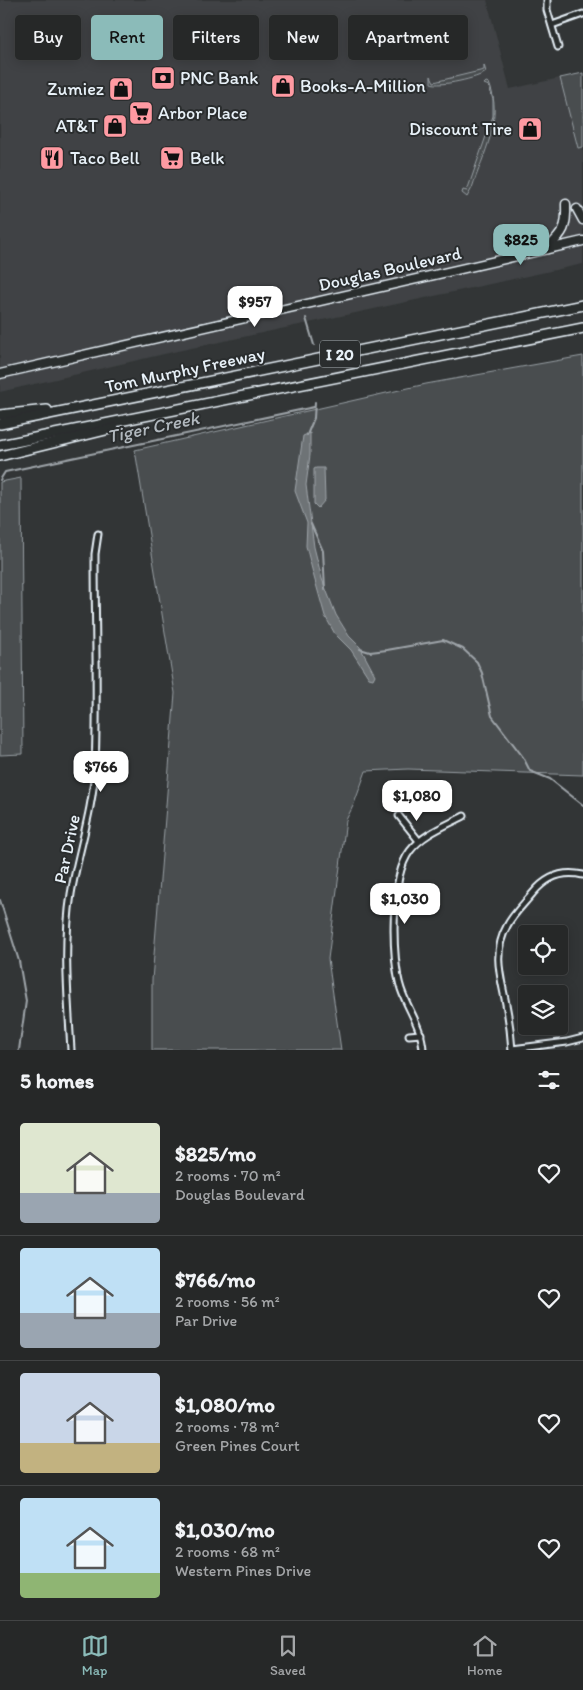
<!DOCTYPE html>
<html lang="en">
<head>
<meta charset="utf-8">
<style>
  :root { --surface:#262828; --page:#2e3030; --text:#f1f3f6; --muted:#a4a6a8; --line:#424445; --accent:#8bbbb9 }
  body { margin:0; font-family:Itim,sans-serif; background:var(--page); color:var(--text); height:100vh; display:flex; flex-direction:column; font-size:19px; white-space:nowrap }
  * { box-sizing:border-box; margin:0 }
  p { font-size:16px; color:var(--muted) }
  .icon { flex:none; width:28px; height:28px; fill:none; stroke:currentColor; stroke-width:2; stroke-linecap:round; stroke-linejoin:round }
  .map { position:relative; height:1050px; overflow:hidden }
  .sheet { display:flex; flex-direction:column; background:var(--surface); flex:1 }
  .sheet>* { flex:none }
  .banner { position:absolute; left:15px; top:15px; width:554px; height:45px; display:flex; gap:10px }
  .buttons { position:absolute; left:518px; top:925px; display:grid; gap:10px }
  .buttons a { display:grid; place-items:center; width:50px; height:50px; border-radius:5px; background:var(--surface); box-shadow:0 2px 12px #0003,0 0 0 1px var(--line); font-size:25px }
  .price { position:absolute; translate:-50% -42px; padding:0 11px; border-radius:10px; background:#fff; color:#222; font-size:16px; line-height:32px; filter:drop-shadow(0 1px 2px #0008) }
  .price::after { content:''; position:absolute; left:50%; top:30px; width:15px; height:11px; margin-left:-8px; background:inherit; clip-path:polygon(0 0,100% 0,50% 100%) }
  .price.current { background:var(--accent); color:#111 }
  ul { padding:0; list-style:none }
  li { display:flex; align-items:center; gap:15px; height:125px; padding:0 20px }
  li+li { border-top:1px solid var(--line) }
  li span { display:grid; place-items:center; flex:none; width:140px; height:100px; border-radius:5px; color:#555 }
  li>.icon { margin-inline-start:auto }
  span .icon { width:60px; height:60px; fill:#fffc; stroke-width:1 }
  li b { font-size:21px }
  h2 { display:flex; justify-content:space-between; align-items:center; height:60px; padding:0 20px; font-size:21px }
  .pill { padding:0 18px; border-radius:5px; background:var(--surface); box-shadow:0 2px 12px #0003,0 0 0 1px var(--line); font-size:18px; line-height:45px }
  .pill.current { background:var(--accent); color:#111 }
  .dock { display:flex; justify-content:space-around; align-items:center; height:70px; border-top:1px solid var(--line); background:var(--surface); font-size:14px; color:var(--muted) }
  .dock a { display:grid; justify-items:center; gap:2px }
  .dock .current { color:var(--accent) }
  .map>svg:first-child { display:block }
  .built { fill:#3f4244 }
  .green { fill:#494d4f; stroke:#989fa4 }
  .water { fill:#6e7376; stroke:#9fa5aa }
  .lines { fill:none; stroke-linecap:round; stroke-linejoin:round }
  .stream { stroke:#9fa5aa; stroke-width:2 }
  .street-casing { stroke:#e8f1f8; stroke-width:9 }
  .secondary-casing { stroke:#e8f1f8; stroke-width:11 }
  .highway-casing { stroke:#e8f1f8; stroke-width:12 }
  .street { stroke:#2a2d2e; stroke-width:5 }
  .secondary { stroke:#2a2d2e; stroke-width:8 }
  .highway { stroke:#2a2d2e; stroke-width:9 }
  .labels { text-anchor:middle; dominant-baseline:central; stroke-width:4; stroke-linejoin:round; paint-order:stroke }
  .shield { fill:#2a2d2e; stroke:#afb6bb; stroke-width:1 }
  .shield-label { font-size:16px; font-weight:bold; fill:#e8f1f8 }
  .poi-label { font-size:18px; fill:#e8f1f8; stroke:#2a2d2e; text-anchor:start }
  .street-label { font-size:18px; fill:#e8f1f8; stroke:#2a2d2e }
  .water-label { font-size:19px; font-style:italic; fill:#b1b8be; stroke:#2a2d2e }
</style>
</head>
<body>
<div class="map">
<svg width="583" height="1050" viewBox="0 0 583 1050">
  <rect width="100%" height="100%" fill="#323536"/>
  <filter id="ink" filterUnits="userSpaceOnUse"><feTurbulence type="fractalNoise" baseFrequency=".02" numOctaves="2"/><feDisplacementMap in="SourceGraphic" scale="10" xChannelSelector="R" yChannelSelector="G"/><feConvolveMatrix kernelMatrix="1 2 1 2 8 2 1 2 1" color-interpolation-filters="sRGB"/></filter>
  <g filter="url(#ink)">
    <polygon class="built" points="0,0 487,0 510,89 560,78 578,148 583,147 583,264 173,352 0,392"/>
    <g class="green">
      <path d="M 484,65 L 486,72 C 479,78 439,87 431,83 L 431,76 L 434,82 L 484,70 Z"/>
      <polygon points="583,73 583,147 578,148 560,78"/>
      <path d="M 486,82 L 489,83 C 504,119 483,154 472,188 L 467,197 L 462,193 L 463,190 L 467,191 L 493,116 L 493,100 L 489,86 L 484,84 Z"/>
      <polygon points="583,356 583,775 408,769 366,771 354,804 346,820 328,959 341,1050 152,1050 152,980 175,693 135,450 426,384"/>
      <polygon points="21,478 23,754 0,755 0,482"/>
    </g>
    <g class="water">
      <polygon points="310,433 310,455 306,485 314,547 322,579 336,615 349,636 360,647 375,675 373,679 369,678 351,650 335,634 325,616 314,577 306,546 307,523 295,491 303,436"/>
      <polygon points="316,468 324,468 325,500 318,508 314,504 314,469"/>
    </g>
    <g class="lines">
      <g class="stream">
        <polyline points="306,318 314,345"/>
        <polyline points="307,435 314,418 315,402"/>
        <polyline points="0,480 5,472 314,407"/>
        <polyline points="311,524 323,551 325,589"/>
        <polyline points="360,649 370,652 387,650 443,640 463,649 477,662 482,673 492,716 523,757 530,771 550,779 583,805"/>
        <polyline points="0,900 19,961 26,1001 19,1050"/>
      </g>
      <defs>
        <g id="street">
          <polyline points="547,0 547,10 558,47"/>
          <polyline points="552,25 583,14"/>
          <polyline points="399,816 419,841"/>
          <polyline points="409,1035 421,1034"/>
          <polyline points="512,1049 567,1042 583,1038"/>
          <path d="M 71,1050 C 68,999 63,945 71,894 C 78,852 93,810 95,767 C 98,696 95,625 95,554 L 98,534"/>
          <path d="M 423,1050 C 422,1027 408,1010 401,989 C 391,959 390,877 410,851 C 423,834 445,826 464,816"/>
          <path d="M 512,1050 C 511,1035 509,1019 506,1004 C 501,977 492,953 507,926 C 513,914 524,904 533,893 C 546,877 562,870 583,875"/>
        </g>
        <g id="secondary">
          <polyline points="577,209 583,220"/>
          <path d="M 547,249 C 564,232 567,228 566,204"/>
          <polyline points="0,374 583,241"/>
        </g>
        <g id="highway">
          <polyline points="0,415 47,410"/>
          <polyline points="0,424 583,305"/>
          <polyline points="0,445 583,328"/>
          <polyline points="0,456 114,428"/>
        </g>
      </defs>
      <use href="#street" class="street-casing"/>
      <use href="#secondary" class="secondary-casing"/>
      <use href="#highway" class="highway-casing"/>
      <use href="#street" class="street"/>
      <use href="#secondary" class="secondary"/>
      <use href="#highway" class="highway"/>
    </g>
  </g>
  <defs>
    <symbol id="bank-square" viewBox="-11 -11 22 22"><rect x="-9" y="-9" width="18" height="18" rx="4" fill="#ff9aa2" stroke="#2a2d2e"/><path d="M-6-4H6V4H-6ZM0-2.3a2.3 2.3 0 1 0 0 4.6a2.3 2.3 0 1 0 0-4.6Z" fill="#111"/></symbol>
    <symbol id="shop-square" viewBox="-11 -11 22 22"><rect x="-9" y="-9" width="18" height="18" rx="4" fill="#ff9aa2" stroke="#2a2d2e"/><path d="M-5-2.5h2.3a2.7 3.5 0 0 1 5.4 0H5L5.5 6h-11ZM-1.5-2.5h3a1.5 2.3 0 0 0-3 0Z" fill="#111"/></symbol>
    <symbol id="supermarket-square" viewBox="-11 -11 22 22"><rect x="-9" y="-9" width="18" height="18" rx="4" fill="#ff9aa2" stroke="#2a2d2e"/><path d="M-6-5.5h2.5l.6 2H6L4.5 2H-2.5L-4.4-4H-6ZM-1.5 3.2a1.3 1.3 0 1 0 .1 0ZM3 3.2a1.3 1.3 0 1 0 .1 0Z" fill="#111"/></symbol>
    <symbol id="restaurant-square" viewBox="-11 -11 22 22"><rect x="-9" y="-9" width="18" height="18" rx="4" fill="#ff9aa2" stroke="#2a2d2e"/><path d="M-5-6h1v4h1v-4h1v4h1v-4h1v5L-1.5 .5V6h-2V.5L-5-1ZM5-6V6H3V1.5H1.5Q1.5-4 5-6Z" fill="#111"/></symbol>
  </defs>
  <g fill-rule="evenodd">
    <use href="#bank-square" x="149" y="64" width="28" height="28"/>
    <use href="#shop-square" x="269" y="72" width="28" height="28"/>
    <use href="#shop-square" x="107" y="75" width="28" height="28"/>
    <use href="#supermarket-square" x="127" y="99" width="28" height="28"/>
    <use href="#shop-square" x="101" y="112" width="28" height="28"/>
    <use href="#shop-square" x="516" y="115" width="28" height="28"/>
    <use href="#restaurant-square" x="38" y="144" width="28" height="28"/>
    <use href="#supermarket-square" x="158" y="144" width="28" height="28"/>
  </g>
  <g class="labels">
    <rect class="shield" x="320" y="340.5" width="40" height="27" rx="4"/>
    <g class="shield-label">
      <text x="340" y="354">I 20</text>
    </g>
    <g class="poi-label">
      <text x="180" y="78">PNC Bank</text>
      <text x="300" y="86">Books-A-Million</text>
      <text x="104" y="89" text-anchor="end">Zumiez</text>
      <text x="158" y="113">Arbor Place</text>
      <text x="98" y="126" text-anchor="end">AT&amp;T</text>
      <text x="512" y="129" text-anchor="end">Discount Tire</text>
      <text x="70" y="158">Taco Bell</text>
      <text x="190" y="158">Belk</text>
    </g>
    <g class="street-label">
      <text transform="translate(390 269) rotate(-13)">Douglas Boulevard</text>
      <text transform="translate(185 370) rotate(-12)">Tom Murphy Freeway</text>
      <text transform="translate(67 849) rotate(-78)">Par Drive</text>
    </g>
    <g class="water-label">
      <text transform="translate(153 427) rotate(-12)">Tiger Creek</text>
    </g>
  </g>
</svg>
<div class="buttons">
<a><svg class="icon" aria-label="locate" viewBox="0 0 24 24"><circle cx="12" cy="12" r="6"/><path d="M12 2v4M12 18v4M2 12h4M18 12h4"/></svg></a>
<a><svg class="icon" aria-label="layers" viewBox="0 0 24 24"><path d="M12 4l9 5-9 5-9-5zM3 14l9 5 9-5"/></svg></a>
</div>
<b class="price current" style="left:521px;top:266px">$825</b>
<b class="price" style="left:255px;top:328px">$957</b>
<b class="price" style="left:101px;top:793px">$766</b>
<b class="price" style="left:417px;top:822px">$1,080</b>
<b class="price" style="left:405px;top:925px">$1,030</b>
<div class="banner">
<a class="pill">Buy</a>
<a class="pill current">Rent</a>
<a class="pill">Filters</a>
<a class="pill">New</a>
<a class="pill">Apartment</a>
</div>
</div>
<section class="sheet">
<h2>5 homes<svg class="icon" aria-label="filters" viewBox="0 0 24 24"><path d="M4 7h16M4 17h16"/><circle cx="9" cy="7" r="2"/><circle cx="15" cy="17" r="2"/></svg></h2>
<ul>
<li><span style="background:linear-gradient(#dfe7d0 70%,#9aa5b1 0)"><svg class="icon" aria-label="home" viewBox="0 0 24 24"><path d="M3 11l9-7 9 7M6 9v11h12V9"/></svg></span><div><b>$825/mo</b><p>2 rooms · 70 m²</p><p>Douglas Boulevard</p></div><svg class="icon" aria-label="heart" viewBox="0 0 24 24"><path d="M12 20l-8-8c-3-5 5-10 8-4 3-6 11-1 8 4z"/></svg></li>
<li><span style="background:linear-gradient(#bfe0f5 65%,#9aa5b1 0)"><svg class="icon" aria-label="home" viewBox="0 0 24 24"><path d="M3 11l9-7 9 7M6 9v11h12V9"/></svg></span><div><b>$766/mo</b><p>2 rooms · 56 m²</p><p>Par Drive</p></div><svg class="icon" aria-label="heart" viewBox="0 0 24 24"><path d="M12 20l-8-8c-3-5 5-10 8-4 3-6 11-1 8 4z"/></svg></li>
<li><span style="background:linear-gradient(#c9d6e8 70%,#c2b280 0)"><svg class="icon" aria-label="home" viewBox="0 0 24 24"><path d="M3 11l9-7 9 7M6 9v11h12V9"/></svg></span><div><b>$1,080/mo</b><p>2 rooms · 78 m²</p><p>Green Pines Court</p></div><svg class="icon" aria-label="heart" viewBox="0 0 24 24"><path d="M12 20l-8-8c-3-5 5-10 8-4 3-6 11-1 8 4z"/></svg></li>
<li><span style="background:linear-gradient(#bfe0f5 75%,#8fb573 0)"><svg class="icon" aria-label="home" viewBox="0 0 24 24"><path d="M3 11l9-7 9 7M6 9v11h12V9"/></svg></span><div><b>$1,030/mo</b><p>2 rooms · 68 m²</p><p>Western Pines Drive</p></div><svg class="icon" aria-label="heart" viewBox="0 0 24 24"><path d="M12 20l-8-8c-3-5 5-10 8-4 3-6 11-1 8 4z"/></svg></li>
</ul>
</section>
<nav class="dock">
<a class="current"><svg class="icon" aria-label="map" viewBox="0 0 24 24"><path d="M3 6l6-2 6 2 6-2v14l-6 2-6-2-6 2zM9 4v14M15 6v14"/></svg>Map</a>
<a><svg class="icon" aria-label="saved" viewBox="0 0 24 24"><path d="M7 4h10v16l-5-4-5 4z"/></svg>Saved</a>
<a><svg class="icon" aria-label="home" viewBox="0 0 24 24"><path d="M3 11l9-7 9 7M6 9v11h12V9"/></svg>Home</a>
</nav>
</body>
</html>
